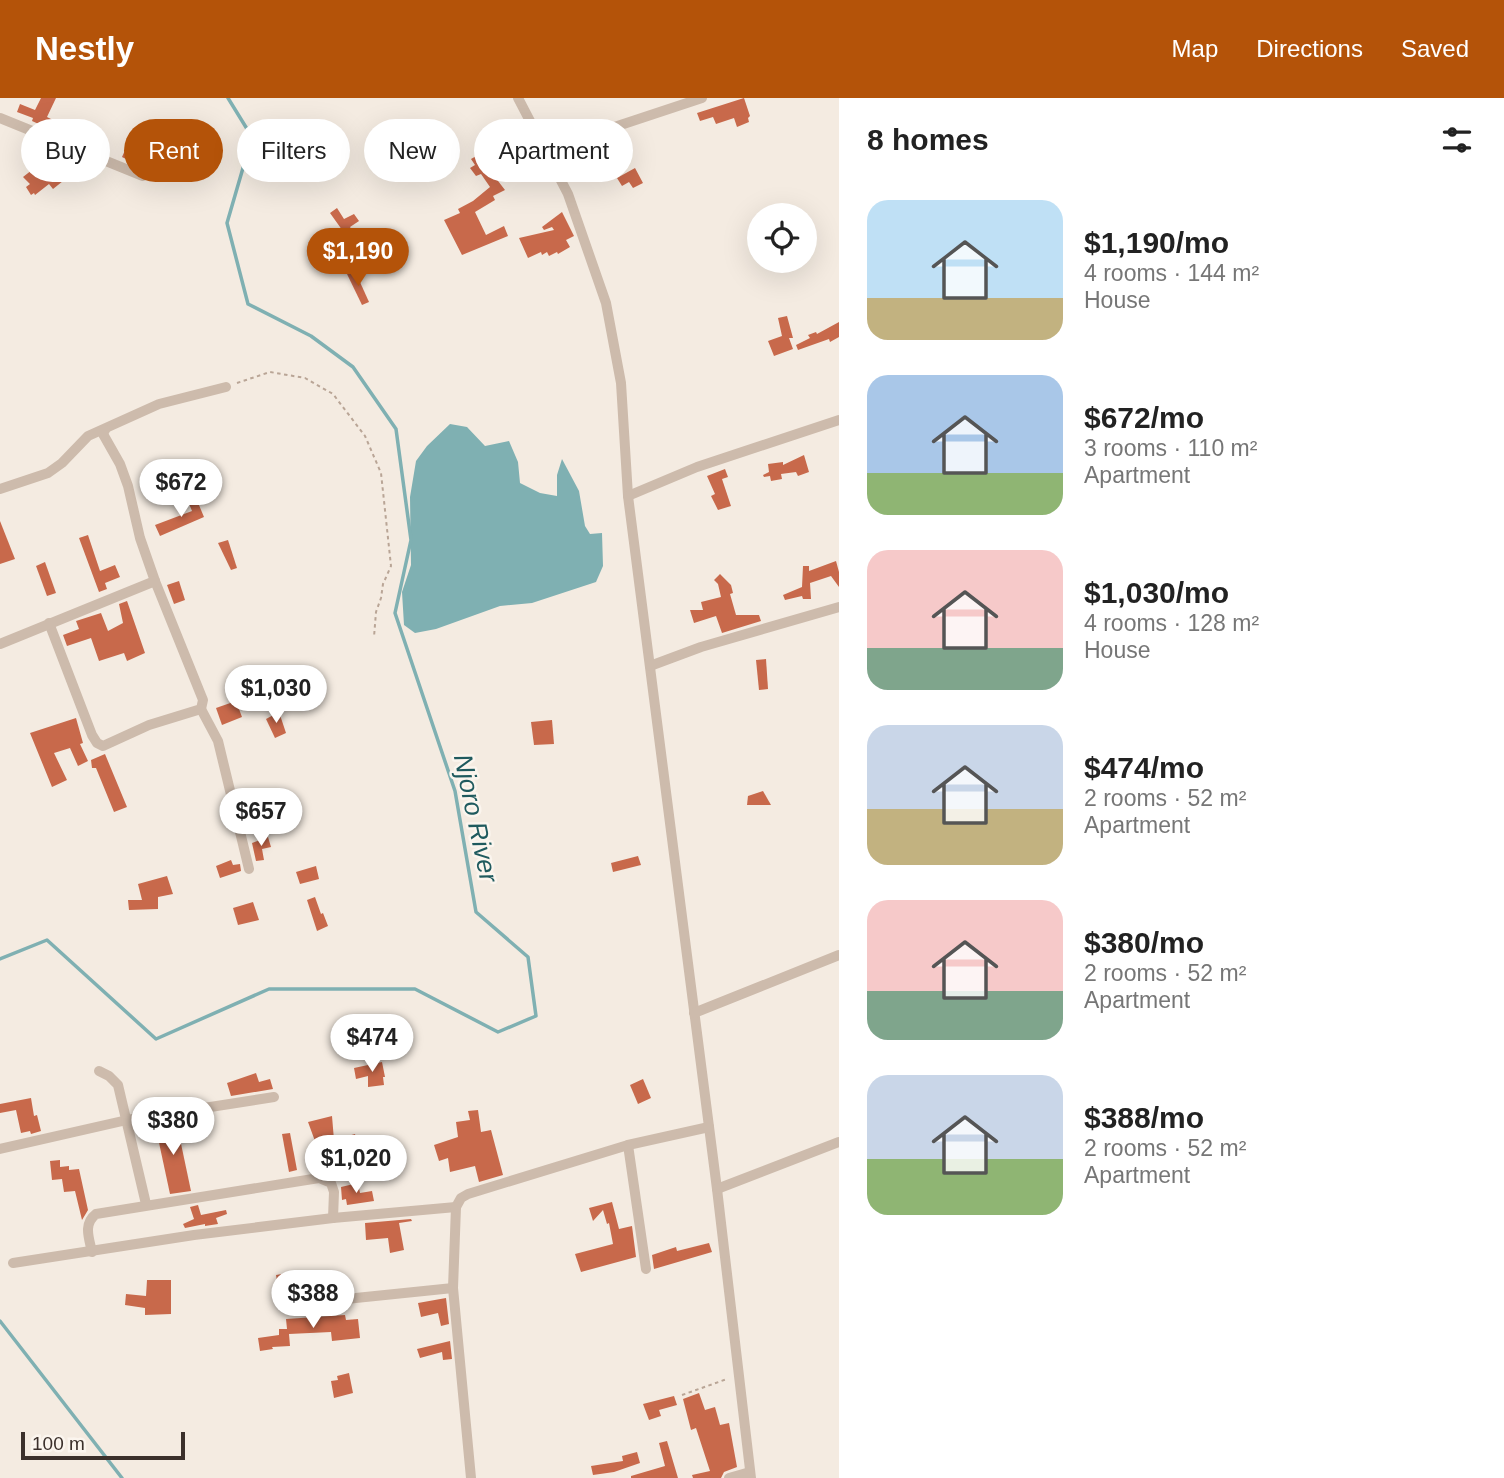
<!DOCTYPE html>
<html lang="en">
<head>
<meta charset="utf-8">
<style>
  :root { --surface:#fff; --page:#f2f2f2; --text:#222; --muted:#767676; --accent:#b45309 }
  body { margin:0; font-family:Arial,sans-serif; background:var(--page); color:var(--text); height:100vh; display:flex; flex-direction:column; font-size:26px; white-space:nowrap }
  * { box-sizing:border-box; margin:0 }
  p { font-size:23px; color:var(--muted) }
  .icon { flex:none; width:38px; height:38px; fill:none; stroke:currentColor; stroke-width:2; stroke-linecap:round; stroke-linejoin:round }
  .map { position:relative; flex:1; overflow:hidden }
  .side { display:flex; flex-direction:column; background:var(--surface); width:665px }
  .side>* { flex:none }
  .guide { position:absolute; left:21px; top:21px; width:665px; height:63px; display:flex; gap:14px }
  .fabs { position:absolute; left:747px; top:105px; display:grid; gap:14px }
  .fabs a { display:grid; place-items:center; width:70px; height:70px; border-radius:50%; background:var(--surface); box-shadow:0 7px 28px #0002; font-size:35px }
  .scale { position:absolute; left:21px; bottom:18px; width:164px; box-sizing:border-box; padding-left:7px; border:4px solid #3b302b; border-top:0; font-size:19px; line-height:24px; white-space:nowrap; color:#3b302b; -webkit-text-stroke:5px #fbf5ee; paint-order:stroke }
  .price { position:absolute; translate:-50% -60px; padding:0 16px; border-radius:24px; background:#fff; color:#222; font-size:23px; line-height:46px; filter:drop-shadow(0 2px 4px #0008) }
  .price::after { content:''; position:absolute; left:50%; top:42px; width:21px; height:16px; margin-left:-10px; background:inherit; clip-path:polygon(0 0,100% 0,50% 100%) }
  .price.on { background:var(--accent); color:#fff }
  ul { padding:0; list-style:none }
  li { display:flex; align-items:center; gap:21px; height:175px; padding:0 28px }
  li span { display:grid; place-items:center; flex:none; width:196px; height:140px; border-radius:21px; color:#555 }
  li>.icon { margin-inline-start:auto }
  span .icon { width:84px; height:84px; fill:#fffc; stroke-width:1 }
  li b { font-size:30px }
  h2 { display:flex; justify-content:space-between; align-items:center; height:84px; padding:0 28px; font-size:30px }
  .tag { padding:0 24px; border-radius:32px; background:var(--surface); box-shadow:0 7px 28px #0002; font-size:24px; line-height:63px }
  .tag.on { background:var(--accent); color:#fff }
  header { display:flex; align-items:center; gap:42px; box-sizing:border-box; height:98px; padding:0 35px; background:var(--accent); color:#fff }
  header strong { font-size:33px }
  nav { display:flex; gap:38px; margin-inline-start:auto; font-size:24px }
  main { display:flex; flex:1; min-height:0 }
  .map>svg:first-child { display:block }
  .water { fill:#7fb0b2 }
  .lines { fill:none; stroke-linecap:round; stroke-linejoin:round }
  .stream { stroke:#7fb0b2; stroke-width:3.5 }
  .building { fill:#c8694b }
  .path { stroke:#b9a596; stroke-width:2; stroke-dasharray:3.5 3.5; stroke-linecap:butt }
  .minor { stroke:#cdbbac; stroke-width:10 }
  .labels { text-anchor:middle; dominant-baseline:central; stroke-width:5; stroke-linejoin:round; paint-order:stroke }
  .water-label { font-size:26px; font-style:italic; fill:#1f5a5e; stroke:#fbf5ee }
</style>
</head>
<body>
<header>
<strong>Nestly</strong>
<nav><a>Map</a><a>Directions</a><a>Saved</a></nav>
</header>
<main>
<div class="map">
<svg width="839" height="1380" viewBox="0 0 839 1380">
  <rect width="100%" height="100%" fill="#f4ebe1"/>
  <polygon class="water" points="450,326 467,329 485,348 509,343 518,364 520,385 540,395 557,398 557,377 562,361 579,393 585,428 590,436 602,435 603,468 596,484 532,505 500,508 436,531 415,535 404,527 402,494 411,467 410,399 416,363 427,348"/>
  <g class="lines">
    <g class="stream">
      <polyline points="0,861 47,842 156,941 269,891 415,891 498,934 536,918 528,859 476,814 455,693 395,515 411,442 396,331 353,269 311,238 248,206 227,125 252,39 228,0"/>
      <polyline points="0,1223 122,1380"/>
    </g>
  </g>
  <g class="building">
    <polygon points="41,0 56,0 47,19 69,30 65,38 32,23 33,20 17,14 20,6 35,12"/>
    <polygon points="744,0 750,18 748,20 749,24 737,29 734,20 716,26 713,19 700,23 697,15"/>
    <polygon points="139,31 151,36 153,31 173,40 157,73 149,69 148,72 122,59 130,41 134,43"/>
    <polygon points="478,57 505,92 493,98 495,102 475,114 486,137 504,128 508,138 462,157 444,122 460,115 458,111 473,103 490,89 481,76 476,78 470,70 475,67 471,61"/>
    <polygon points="46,61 63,83 53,91 49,86 35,97 34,95 31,97 26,89 30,86 23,79"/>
    <polygon points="635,70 643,85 633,90 629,84 622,88 617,80"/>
    <polygon points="337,110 344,121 354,116 359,123 350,129 356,138 350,143 330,115"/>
    <polygon points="562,114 574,138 566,142 570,149 558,156 557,154 549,158 547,154 542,157 541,154 528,160 519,140 554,132 552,129 544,132 542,129"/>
    <polygon points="355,173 369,204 362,207 347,176"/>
    <polygon points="787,218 793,240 789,240 793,251 774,258 768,243 782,238 778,220"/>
    <polygon points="839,224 839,239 830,244 829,241 798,252 796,247 810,240 808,237 816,234 817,236"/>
    <polygon points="804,357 809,374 798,378 796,374 781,376 782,381 771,383 770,378 764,379 763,377 769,374 768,366 783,364 783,367"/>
    <polygon points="725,371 728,379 722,381 731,408 718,412 711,398 715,396 707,378"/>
    <polygon points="196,400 204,419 160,438 155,427 192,413 188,403"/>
    <polygon points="0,423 15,461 0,466"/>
    <polygon points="88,437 100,473 115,467 120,479 105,485 107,491 99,494 79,440"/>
    <polygon points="228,442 237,470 231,472 218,445"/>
    <polygon points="836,463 839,474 839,489 831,478 810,485 811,501 803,501 802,498 785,502 783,497 802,489 803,468 809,468 809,473"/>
    <polygon points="45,464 56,495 47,498 36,468"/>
    <polygon points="720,476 731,487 733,495 730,496 736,517 759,517 761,523 722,535 716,518 694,525 690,512 703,512 701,504 721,499 718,486 714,482"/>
    <polygon points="179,483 185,502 174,506 167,487"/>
    <polygon points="127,503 145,555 127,563 124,555 99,563 91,540 67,548 63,537 79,531 76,523 101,515 108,533 123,525 119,506"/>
    <polygon points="766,561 768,591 759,592 756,562"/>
    <polygon points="236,603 242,619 222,627 216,610"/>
    <polygon points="279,614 286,635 275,640 266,621"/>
    <polygon points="76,620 83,645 80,646 88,663 78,668 70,650 54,655 67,682 52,689 30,635"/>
    <polygon points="552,622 554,646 534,647 531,624"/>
    <polygon points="105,656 127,709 114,714 96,670 92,670 91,662"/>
    <polygon points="763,693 771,707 747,707 748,698"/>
    <polygon points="268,739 271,749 262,751 264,762 256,763 252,745"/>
    <polygon points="638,758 641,767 613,774 611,765"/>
    <polygon points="231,762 233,767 240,766 241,773 220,780 216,768"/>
    <polygon points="316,768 319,781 300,786 296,774"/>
    <polygon points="167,778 173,796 158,799 158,811 129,812 128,802 142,802 138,786"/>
    <polygon points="315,799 321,816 323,815 328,828 317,833 307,802"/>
    <polygon points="253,804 259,822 238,827 233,810"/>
    <polygon points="382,964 385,979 383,979 384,987 368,989 368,978 356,981 354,970"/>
    <polygon points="256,975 259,984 270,981 273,991 231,998 227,985"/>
    <polygon points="643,981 651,1000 638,1006 630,987"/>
    <polygon points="31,1000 34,1018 37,1017 41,1033 31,1036 30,1033 21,1035 16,1012 0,1015 0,1006"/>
    <polygon points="478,1012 481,1034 491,1032 503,1077 479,1084 475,1068 450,1074 448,1060 439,1063 434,1047 458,1039 456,1024 470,1022 468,1013"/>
    <polygon points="332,1018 334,1042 355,1036 357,1044 327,1052 330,1062 317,1067 313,1056 319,1054 308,1024"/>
    <polygon points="176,1022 191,1093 170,1096 155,1026"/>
    <polygon points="290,1035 297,1072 289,1074 282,1036"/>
    <polygon points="60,1062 60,1069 69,1068 69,1072 79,1071 88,1112 82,1122 75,1093 64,1094 62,1081 52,1082 50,1063"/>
    <polygon points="358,1085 360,1095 372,1093 374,1103 347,1107 346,1101 342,1102 341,1089"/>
    <polygon points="612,1104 619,1131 632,1128 636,1159 581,1174 575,1156 613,1146 609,1125 607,1126 603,1112 593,1123 589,1110"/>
    <polygon points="198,1107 201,1117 226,1112 227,1116 216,1120 218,1126 205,1128 205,1126 185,1130 183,1126 194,1121 190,1109"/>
    <polygon points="411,1121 412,1123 399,1125 404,1152 390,1155 388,1140 366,1142 365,1125"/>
    <polygon points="709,1145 712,1154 654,1171 652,1157 676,1149 677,1153"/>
    <polygon points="304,1172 306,1181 287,1185 290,1206 281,1207 276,1177"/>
    <polygon points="147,1182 171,1182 171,1216 145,1217 145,1210 125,1207 126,1196 146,1198"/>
    <polygon points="446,1200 449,1226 441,1228 438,1215 421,1219 418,1205"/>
    <polygon points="345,1217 346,1222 358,1221 360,1240 332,1243 331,1234 289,1236 290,1248 272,1249 273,1251 260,1253 258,1240 279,1237 279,1231 287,1231 286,1221"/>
    <polygon points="450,1243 452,1261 443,1262 442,1254 420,1260 417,1251"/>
    <polygon points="349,1275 353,1295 334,1300 331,1283 338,1282 337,1278"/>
    <polygon points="699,1295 705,1312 715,1309 720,1327 729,1325 737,1369 724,1374 721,1380 693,1380 692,1377 710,1373 696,1330 691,1332 683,1301"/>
    <polygon points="674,1298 677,1307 659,1312 661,1318 649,1322 643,1306"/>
    <polygon points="667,1343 678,1380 631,1380 631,1378 665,1368 659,1345"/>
    <polygon points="637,1354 640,1365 614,1374 593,1377 591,1368 623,1363 622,1358"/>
  </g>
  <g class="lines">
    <g class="path">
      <polyline points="237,285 270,274 305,280 333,296 365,338 381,375 391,468 383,486 381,500 376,514 374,539"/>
      <polyline points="682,1297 727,1281"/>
    </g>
    <g class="minor">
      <polyline points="518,0 568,96 606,205 621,285 628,398 717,1091 751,1380"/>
      <polyline points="0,20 143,78"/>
      <polyline points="545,52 702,0"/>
      <polyline points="0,391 48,375 62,365 88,338 159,306 226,289"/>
      <polyline points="628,398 697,369 839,322"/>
      <polyline points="49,525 92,637 97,645 103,648 149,627 201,611 203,602 155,483 140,440 128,388 120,366 103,336 105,332"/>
      <polyline points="0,546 155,483"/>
      <polyline points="650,568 701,549 839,509"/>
      <polyline points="201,611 218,643 249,771"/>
      <polyline points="694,915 839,857"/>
      <polyline points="99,973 109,978 118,987 146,1106"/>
      <polyline points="628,1047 646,1171"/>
      <polyline points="0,1051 127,1022 274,999"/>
      <polyline points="717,1091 839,1044"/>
      <path d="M 92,1154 C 89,1140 83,1126 96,1116 L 319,1080 L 331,1085 L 334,1094 L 333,1120"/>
      <polyline points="13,1165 194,1137 333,1120 456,1109"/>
      <polyline points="346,1201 453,1190"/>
      <polyline points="471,1380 453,1190 456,1109 461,1100 468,1096 628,1047 709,1029"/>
      <polyline points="729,1380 750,1374"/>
    </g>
  </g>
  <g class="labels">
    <g class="water-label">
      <text transform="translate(476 720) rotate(78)">Njoro River</text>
    </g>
  </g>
</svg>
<div class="fabs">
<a><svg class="icon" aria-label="locate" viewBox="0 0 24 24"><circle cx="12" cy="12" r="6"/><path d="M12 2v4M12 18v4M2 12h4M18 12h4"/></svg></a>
</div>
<div class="scale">100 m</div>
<b class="price on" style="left:358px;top:190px">$1,190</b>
<b class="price" style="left:181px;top:421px">$672</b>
<b class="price" style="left:276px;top:627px">$1,030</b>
<b class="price" style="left:261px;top:750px">$657</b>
<b class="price" style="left:372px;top:976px">$474</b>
<b class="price" style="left:173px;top:1059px">$380</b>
<b class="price" style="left:356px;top:1097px">$1,020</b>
<b class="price" style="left:313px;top:1232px">$388</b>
<div class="guide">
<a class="tag">Buy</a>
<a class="tag on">Rent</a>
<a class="tag">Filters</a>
<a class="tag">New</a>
<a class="tag">Apartment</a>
</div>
</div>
<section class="side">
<h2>8 homes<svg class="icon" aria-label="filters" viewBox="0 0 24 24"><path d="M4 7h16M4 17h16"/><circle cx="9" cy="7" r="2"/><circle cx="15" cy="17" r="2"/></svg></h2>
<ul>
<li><span style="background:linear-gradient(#bfe0f5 70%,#c2b280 0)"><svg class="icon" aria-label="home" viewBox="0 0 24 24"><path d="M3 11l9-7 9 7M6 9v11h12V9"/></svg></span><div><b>$1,190/mo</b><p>4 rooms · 144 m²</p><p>House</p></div></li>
<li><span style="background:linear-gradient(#a9c7e8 70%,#8fb573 0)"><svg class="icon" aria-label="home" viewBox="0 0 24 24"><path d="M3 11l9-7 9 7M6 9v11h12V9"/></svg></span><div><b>$672/mo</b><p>3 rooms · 110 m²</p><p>Apartment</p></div></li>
<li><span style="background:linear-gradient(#f6c9c9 70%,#7fa58c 0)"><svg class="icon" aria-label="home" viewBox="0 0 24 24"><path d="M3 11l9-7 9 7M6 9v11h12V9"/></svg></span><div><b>$1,030/mo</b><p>4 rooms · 128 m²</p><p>House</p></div></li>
<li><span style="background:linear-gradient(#c9d6e8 60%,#c2b280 0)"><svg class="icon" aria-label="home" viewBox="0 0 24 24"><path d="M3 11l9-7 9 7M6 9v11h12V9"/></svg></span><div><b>$474/mo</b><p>2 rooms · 52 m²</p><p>Apartment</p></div></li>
<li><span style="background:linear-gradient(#f6c9c9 65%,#7fa58c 0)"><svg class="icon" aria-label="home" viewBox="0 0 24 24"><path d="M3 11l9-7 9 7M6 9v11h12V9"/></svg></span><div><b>$380/mo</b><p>2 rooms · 52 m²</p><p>Apartment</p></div></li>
<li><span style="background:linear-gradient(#c9d6e8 60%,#8fb573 0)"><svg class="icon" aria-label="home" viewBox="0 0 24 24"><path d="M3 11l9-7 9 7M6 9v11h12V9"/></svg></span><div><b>$388/mo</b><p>2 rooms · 52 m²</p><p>Apartment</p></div></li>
</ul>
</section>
</main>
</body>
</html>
